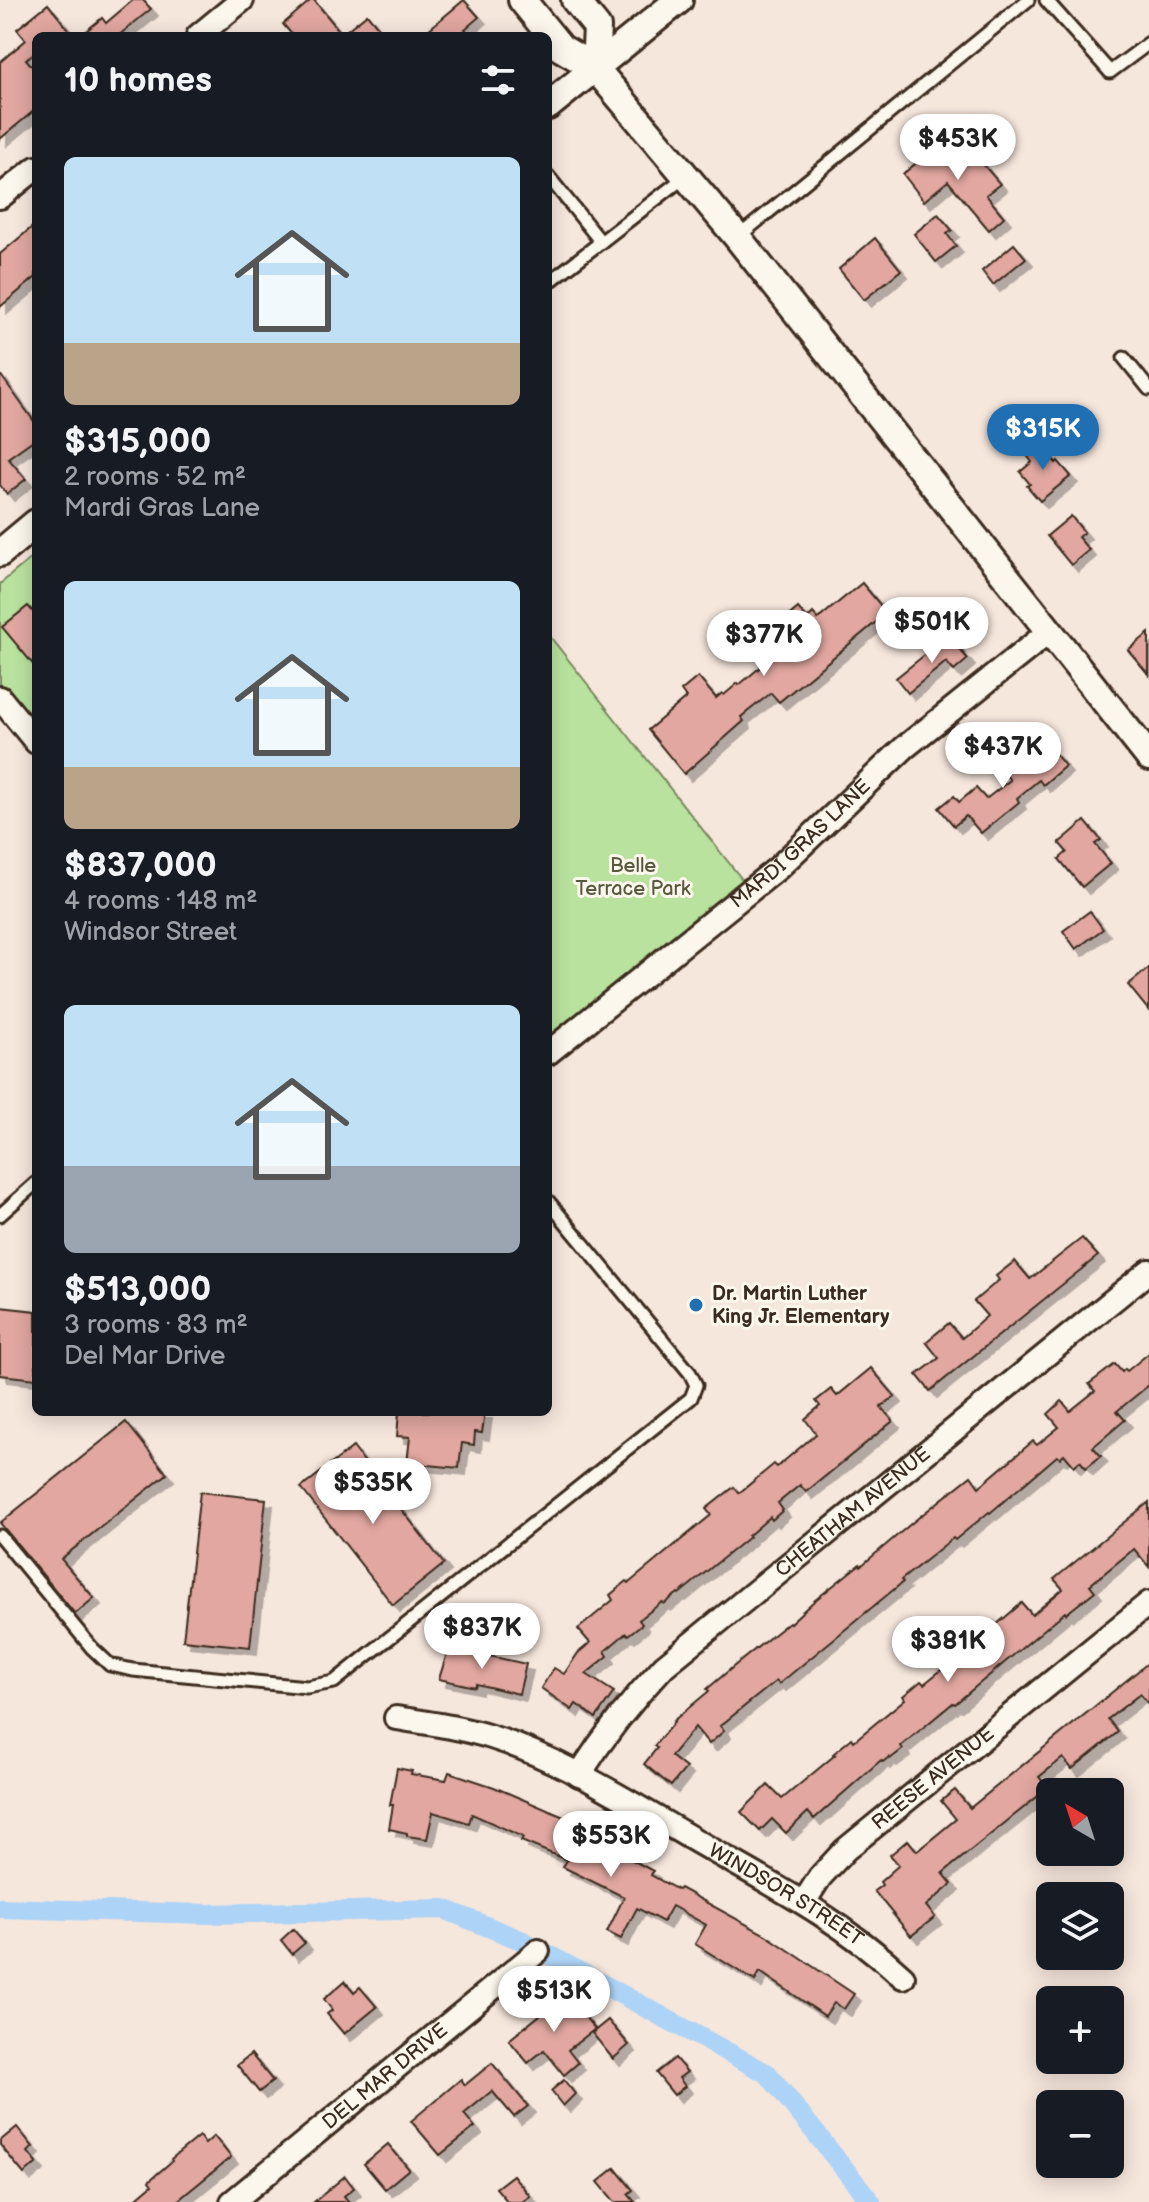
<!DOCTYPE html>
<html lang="en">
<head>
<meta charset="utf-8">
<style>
  :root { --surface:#171b24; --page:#242831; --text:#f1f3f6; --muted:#9ea1a6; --accent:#1f6fb2 }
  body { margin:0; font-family:"Balsamiq Sans",sans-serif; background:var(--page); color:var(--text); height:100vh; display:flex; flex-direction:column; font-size:30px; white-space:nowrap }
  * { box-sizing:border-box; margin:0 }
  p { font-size:26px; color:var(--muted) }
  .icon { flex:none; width:44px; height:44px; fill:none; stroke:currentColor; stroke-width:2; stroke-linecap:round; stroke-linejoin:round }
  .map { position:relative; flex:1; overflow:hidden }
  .side { position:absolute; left:32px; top:32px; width:520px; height:1384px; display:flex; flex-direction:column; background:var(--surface); border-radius:12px; box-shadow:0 4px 20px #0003 }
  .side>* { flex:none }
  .needle { width:52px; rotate:321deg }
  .buttons { position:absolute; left:1036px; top:1778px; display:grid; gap:16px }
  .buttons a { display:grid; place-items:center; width:88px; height:88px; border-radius:12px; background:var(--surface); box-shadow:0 4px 20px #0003; font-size:40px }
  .price { position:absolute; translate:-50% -68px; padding:0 18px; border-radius:28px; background:#fff; color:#222; font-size:26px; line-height:52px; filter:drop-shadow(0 2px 4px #0008) }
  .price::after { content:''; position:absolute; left:50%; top:48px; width:24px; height:18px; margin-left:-12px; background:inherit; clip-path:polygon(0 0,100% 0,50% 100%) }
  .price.current { background:var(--accent); color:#fff }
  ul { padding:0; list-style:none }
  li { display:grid; align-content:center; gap:16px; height:424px; padding:0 32px }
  li span { display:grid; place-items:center; height:248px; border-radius:12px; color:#555 }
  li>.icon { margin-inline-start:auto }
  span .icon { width:144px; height:144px; fill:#fffc; stroke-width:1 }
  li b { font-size:34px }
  h2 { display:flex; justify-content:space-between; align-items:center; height:96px; padding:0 32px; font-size:34px }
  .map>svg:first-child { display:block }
  .green { fill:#b9e29e; stroke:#7a865e; stroke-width:2 }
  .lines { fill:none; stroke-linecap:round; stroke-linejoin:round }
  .canal { stroke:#add3f6; stroke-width:20 }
  .building { fill:#e1a7a0; stroke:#3b2a1e; stroke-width:2; filter:url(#shadow) }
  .service-casing { stroke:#3b2a1e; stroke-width:17 }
  .minor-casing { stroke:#3b2a1e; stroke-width:28 }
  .tertiary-casing { stroke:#3b2a1e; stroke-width:32 }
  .service { stroke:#fbf7ec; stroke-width:11 }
  .minor { stroke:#fbf7ec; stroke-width:22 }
  .tertiary { stroke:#fbf7ec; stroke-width:26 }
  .poi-dot { fill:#1f6fb2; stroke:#fbf7ec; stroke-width:3 }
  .labels { text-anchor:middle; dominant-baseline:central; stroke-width:6; stroke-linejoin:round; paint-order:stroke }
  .street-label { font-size:20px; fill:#3b2a1e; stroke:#fbf7ec }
  .park-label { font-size:20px; fill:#5a583e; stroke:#fbf7ec }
  .poi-label { font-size:20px; font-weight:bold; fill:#3b2a1e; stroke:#fbf7ec; text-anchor:start }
</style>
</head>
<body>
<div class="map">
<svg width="1149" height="2202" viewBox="0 0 1149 2202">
  <defs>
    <filter id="shadow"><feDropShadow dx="7" dy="7" stdDeviation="0" flood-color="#0004"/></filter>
  </defs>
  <rect width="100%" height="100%" fill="#f6e7dd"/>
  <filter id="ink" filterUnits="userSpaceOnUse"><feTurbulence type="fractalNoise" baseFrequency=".0125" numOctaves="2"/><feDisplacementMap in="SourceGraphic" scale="16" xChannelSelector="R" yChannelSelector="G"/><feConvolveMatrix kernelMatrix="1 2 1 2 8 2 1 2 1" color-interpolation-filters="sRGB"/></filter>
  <g filter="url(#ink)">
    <g class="green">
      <polygon points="36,554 36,757 0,711 0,584"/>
      <polygon points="548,634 752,892 548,1057"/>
    </g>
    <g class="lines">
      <polyline class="canal" points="0,1908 207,1914 444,1909 523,1941 768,2074 871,2202"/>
    </g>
    <g class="building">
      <polygon points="133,0 143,0 151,9 118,36 80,36 102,18 106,23"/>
      <polygon points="311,0 314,0 342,34 367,14 385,36 293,36 283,24"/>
      <polygon points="464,0 479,17 465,29 471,36 421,36"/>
      <polygon points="48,4 74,36 36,36 36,53 26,59 36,71 36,109 0,139 0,62 26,40 17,29"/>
      <polygon points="967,145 1000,184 986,195 1004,217 989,230 948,181 924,201 903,174 932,150 944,164"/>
      <polygon points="938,214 952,230 947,234 956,246 936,262 914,234"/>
      <polygon points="36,224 36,277 0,307 0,254"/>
      <polygon points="875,238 901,270 864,300 839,269"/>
      <polygon points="1014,244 1026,258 993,285 982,271"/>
      <polygon points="0,374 36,424 36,438 8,458 26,479 7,494 0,485"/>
      <polygon points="1038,442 1056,463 1058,461 1071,476 1040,501 1027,486 1030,484 1020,472 1032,462 1025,453"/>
      <polygon points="1071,516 1084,532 1078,537 1089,550 1071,565 1047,536"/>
      <polygon points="862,583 887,613 779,702 771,693 741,717 744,721 684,774 648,730 686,698 681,691 698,677 716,698 722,693 724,695 738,683 739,685 790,642 777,626 798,608 807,619 813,613 818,619"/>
      <polygon points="28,606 36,615 36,668 2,627"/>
      <polygon points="1149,633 1149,675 1128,650"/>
      <polygon points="950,638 968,659 954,671 946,662 908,693 896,678 927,653 929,655"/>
      <polygon points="1016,747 1031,764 1039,758 1041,761 1053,751 1065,766 1043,785 1039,780 1017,798 1019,802 981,833 966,816 954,826 939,808 954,796 959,802 976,788 986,799 1010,780 996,763"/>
      <polygon points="1085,821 1101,840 1095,844 1111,863 1082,887 1059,859 1067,852 1059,843"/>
      <polygon points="1090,911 1103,929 1076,949 1063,931"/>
      <polygon points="1149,968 1149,1011 1128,985"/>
      <polygon points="1082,1238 1098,1256 930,1391 917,1375 939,1358 926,1342 949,1323 962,1338 987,1316 974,1301 999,1280 996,1276 1015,1261 1030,1279"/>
      <polygon points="0,1307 36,1311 36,1379 0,1375"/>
      <polygon points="1149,1353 1149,1385 1117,1411 1125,1420 1093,1447 1101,1456 1086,1468 1080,1461 1074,1466 1064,1454 1060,1458 1057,1456 990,1513 989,1512 955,1540 953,1538 901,1580 903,1582 779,1684 776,1681 720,1726 724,1731 709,1744 695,1727 671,1756 686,1768 671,1786 644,1764 657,1748 654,1746 674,1722 673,1721 709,1691 707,1689 733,1667 789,1622 790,1623 814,1601 860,1564 861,1566 913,1522 971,1476 979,1487 1033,1441 1037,1445 1059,1427 1048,1414 1062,1401 1070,1411 1095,1391 1089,1384 1115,1364 1122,1372 1125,1369 1127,1371"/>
      <polygon points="871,1368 895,1396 881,1407 893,1421 806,1492 800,1485 778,1503 783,1510 772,1520 770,1517 748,1536 749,1537 679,1594 678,1593 664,1604 662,1602 639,1620 642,1624 628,1635 626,1633 605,1651 608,1656 586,1674 614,1692 596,1718 576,1704 572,1710 541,1688 554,1668 564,1674 578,1653 590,1643 578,1629 613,1600 610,1595 627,1581 629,1583 711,1515 706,1509 734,1487 739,1493 774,1464 777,1467 816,1434 805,1419 820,1406 816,1401 831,1389 837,1396"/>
      <polygon points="399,1412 485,1412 482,1433 475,1432 474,1445 462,1443 459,1468 407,1463 410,1437 397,1436"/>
      <polygon points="126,1422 167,1474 61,1559 94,1598 75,1614 0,1523"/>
      <polygon points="353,1447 444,1564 393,1605 301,1488"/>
      <polygon points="200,1492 266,1499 250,1647 183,1640"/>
      <polygon points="1149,1502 1149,1567 1134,1549 1090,1585 1095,1591 1066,1614 1065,1612 955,1704 953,1703 901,1746 903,1749 890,1759 889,1757 883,1762 881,1760 814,1819 808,1812 786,1833 772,1819 760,1831 741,1812 768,1785 782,1799 835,1755 833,1754 852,1738 854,1741 905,1699 903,1696 921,1681 924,1684 960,1655 965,1661 989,1641 982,1632 994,1622 996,1625 1022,1603 1032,1615 1063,1589 1054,1579"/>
      <polygon points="449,1647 526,1664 519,1694 476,1684 475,1687 439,1679"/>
      <polygon points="1149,1662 1149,1705 1140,1694 1108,1719 1118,1732 1072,1769 1063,1758 1039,1777 1048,1788 943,1873 952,1884 926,1906 935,1917 911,1936 874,1891 882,1885 880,1882 899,1865 890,1855 908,1840 917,1851 956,1819 941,1801 955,1790 970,1808"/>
      <polygon points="397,1768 412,1771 411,1774 446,1780 449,1772 494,1787 571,1820 567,1829 599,1846 601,1843 653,1871 651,1875 678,1890 680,1888 766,1935 854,1994 844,2009 834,2003 825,2016 760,1972 755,1981 695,1944 706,1925 672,1906 663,1922 637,1908 621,1939 607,1932 624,1897 563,1867 567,1860 521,1841 523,1837 472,1814 469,1823 433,1812 427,1839 407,1836 407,1833 389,1829 393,1805 390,1805"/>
      <polygon points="293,1929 305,1943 292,1954 281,1940"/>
      <polygon points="345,1981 354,1992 360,1987 377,2007 344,2034 327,2014 332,2010 324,1999"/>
      <polygon points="566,1994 595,2029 568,2050 578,2063 564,2075 544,2050 528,2063 509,2040"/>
      <polygon points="608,2020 629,2045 613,2059 592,2033"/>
      <polygon points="251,2054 273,2081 259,2092 237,2065"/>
      <polygon points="675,2058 687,2072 679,2078 685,2086 674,2095 656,2073"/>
      <polygon points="492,2063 528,2106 514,2117 492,2091 464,2114 475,2127 440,2155 411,2121 461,2079 465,2085"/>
      <polygon points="564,2080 575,2094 563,2106 551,2091"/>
      <polygon points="17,2127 33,2147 28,2152 37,2163 24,2174 0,2145 0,2141"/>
      <polygon points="199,2136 205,2144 214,2136 231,2157 176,2202 132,2202 152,2185 149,2181 172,2161 171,2159"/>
      <polygon points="388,2144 409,2169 385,2189 364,2164"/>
      <polygon points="615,2168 633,2190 628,2194 635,2202 615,2202 598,2182"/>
      <polygon points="513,2175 530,2196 522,2202 508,2202 496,2188"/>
      <polygon points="345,2176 354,2188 344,2196 349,2202 314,2202"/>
    </g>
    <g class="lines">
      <defs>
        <g id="service">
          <polyline points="1046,0 1110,72 1149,43"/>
          <polyline points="548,176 601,242"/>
          <polyline points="738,237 1028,0"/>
          <polyline points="548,283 686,176"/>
          <polyline points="1124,358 1149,389"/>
          <polyline points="0,1215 36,1183"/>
          <polyline points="0,1536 92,1648 110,1665 133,1670 307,1687 334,1682 691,1398 696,1385 690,1373 548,1201"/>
        </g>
        <g id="minor">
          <polyline points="198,36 242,0"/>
          <polyline points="0,197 36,168"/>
          <polyline points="0,698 36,742"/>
          <path id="s1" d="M 548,1053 L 778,868 L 904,748 L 1050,631"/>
          <path id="s2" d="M 396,1718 C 428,1723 459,1727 491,1737 C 568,1761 641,1810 712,1850 C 779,1888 846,1924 903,1977"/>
          <path id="s3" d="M 579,1775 C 605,1734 631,1701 664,1666 L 1149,1271"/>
          <path id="s4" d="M 804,1902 L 820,1877 L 845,1850 L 1149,1603"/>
          <path id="s5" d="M 232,2202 L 538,1951"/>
        </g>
        <g id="tertiary">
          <polyline points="522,0 561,48 595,68 738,238 1149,757"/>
          <polyline points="575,0 597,27 595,68"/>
          <polyline points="548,106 679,0"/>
          <polyline points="0,553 36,523"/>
        </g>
      </defs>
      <use href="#service" class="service-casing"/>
      <use href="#minor" class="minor-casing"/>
      <use href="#tertiary" class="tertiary-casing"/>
      <use href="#service" class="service"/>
      <use href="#minor" class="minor"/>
      <use href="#tertiary" class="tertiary"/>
    </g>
  </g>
  <circle class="poi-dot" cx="696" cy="1305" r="8"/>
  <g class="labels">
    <g class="street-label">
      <text stroke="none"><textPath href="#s1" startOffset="328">MARDI GRAS LANE</textPath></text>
      <text stroke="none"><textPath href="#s3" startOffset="382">CHEATHAM AVENUE</textPath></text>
      <text stroke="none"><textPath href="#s4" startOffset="180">REESE AVENUE</textPath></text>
      <text stroke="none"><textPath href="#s2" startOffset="432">WINDSOR STREET</textPath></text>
      <text stroke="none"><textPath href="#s5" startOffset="198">DEL MAR DRIVE</textPath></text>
    </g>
    <g class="park-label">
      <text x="633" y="866">Belle<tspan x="633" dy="23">Terrace Park</tspan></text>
    </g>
    <g class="poi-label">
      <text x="712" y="1294">Dr. Martin Luther<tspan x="712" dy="23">King Jr. Elementary</tspan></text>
    </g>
  </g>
</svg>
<div class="buttons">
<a><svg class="needle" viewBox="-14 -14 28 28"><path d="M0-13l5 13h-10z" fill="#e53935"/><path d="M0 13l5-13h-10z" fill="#9ea1a6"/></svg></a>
<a><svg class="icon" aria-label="layers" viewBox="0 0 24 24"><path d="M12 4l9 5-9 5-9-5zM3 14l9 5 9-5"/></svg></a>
<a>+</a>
<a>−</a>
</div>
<b class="price" style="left:958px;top:182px">$453K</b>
<b class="price current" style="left:1043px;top:472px">$315K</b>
<b class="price" style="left:932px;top:665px">$501K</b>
<b class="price" style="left:764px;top:678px">$377K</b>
<b class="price" style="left:1003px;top:790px">$437K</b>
<b class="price" style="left:373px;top:1526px">$535K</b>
<b class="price" style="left:482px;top:1671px">$837K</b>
<b class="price" style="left:948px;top:1684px">$381K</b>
<b class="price" style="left:611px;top:1879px">$553K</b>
<b class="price" style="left:554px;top:2034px">$513K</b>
<section class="side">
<h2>10 homes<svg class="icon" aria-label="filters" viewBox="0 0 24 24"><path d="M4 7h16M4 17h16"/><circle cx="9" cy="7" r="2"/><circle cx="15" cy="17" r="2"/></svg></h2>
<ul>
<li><span style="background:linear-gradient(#bfe0f5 75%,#b9a48a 0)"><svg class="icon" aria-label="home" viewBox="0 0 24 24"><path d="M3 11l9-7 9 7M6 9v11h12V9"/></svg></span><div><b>$315,000</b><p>2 rooms · 52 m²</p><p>Mardi Gras Lane</p></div></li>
<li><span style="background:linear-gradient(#bfe0f5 75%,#b9a48a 0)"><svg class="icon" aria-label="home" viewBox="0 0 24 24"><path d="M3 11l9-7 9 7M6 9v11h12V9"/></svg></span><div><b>$837,000</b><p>4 rooms · 148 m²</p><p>Windsor Street</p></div></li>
<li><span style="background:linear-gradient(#bfe0f5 65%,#9aa5b1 0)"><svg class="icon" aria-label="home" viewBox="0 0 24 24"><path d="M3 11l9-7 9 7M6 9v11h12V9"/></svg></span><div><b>$513,000</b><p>3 rooms · 83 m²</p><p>Del Mar Drive</p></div></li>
</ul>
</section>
</div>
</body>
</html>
